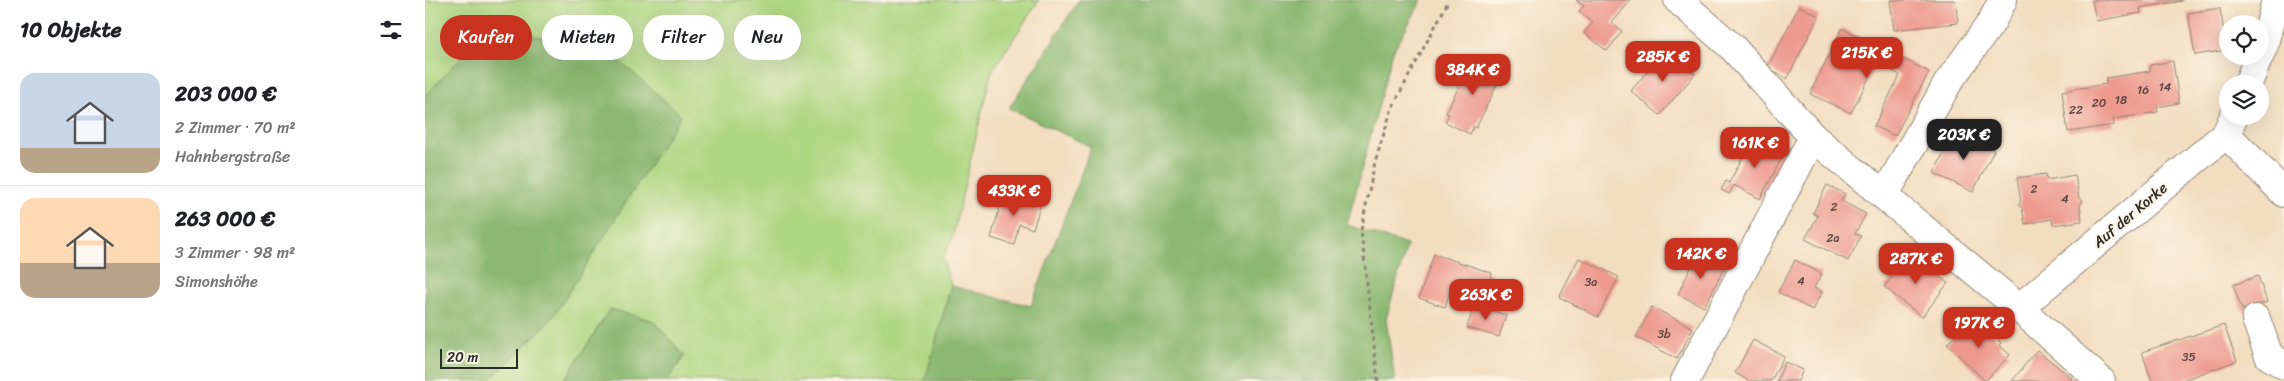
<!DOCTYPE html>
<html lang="de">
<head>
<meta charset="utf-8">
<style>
  :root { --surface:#fff; --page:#f2f2f2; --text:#202124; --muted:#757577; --line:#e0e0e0; --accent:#c8321e }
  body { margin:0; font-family:Sriracha,sans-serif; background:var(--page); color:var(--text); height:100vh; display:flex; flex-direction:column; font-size:19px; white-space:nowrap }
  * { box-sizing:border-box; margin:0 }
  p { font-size:16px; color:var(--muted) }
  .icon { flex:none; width:28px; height:28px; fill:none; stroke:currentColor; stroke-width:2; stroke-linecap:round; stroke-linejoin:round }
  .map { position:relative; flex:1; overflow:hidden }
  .side { display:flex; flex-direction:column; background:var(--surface); width:425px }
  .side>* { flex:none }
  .top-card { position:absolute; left:15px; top:15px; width:475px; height:45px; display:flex; gap:10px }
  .tools { position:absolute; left:1794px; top:15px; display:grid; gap:10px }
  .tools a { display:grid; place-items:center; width:50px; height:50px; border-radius:50%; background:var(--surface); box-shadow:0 5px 20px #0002; font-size:25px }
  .scale { position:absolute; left:15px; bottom:12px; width:78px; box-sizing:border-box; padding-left:5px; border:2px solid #2b2b2b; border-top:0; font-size:14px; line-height:18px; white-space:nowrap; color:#2b2b2b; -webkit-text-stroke:4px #fcf5e5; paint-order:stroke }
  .price { position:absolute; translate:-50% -42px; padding:0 11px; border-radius:10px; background:var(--accent); color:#fff; font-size:16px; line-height:32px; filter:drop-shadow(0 1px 2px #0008) }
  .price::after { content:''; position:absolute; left:50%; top:30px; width:15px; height:11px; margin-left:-8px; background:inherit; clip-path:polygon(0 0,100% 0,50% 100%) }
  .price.current { background:#222; color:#fff }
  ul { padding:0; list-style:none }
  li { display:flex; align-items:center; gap:15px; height:125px; padding:0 20px }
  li+li { border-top:1px solid var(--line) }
  li span { display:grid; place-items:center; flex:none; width:140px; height:100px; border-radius:15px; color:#555 }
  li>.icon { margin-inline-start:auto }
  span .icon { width:60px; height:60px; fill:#fffc; stroke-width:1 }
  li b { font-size:21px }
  h2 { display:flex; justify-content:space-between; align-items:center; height:60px; padding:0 20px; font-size:21px }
  .tag { padding:0 18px; border-radius:22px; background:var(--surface); box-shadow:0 5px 20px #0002; font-size:18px; line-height:45px }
  .tag.current { background:var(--accent); color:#fff }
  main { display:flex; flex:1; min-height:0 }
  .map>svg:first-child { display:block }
  .green { fill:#aed782; stroke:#6c8156 }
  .forest { fill:#8ab870; stroke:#5a724e }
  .building { fill:#ed998d }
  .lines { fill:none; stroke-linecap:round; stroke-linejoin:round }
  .minor-casing { stroke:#8f8475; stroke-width:30 }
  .path { stroke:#8f8475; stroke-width:3; stroke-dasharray:4 4; stroke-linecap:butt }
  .minor { stroke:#fff; stroke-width:28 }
  .labels { text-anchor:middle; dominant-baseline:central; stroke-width:4; stroke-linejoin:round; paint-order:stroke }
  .number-label { font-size:12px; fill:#5c4644 }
  .street-label { font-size:15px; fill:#2b2b2b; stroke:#fcf5e5 }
</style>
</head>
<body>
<main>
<section class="side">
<h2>10 Objekte<svg class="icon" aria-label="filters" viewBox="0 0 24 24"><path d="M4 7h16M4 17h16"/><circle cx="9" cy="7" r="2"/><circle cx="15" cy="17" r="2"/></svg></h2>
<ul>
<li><span style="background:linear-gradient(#c9d6e8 75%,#b9a48a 0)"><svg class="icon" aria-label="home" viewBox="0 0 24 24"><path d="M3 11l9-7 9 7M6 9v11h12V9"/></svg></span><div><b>203 000 €</b><p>2 Zimmer · 70 m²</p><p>Hahnbergstraße</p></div></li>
<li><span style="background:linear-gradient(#ffd9b3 65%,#b9a48a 0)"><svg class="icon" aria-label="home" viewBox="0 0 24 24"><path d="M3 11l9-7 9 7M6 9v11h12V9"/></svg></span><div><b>263 000 €</b><p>3 Zimmer · 98 m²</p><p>Simonshöhe</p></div></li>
</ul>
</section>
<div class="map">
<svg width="1859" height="381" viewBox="0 0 1859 381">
  <rect width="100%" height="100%" fill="#fcf5e5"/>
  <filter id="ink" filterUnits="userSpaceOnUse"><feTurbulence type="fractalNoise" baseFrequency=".02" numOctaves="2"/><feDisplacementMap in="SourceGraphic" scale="10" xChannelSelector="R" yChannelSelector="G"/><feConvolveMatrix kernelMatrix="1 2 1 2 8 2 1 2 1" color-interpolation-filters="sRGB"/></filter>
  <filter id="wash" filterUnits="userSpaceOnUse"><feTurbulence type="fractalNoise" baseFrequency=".0096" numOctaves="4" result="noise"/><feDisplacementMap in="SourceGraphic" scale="20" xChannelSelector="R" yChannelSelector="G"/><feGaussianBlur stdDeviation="1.12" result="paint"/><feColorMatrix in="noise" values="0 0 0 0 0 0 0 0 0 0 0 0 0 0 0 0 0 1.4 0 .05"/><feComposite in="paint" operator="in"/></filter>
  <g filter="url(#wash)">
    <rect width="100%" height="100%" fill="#f3ddbf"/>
    <polygon class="green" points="0,0 614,0 566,73 527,238 518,259 526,286 500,381 242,381 259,356 229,321 185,309 139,381 61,381 66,379 127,319 0,96"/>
    <g class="forest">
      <polygon points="654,0 997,0 968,51 922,225 982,245 961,319 970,381 500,381 526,286 606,306 666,147 584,108"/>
      <polygon points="64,28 180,48 256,115 127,319 66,379 61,381 0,381 0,96"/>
      <polygon points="185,309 229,321 259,356 242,381 139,381"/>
    </g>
    <g id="blocks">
      <g class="building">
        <polygon points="1151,0 1206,0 1187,23 1197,31 1182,51 1159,33 1168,22 1154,11 1159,6"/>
        <polygon points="1465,0 1530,0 1533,23 1469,30"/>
        <polygon points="1667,0 1757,0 1757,1 1715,8 1716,13 1671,21"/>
        <polygon points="1374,6 1394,16 1362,79 1342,68"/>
        <polygon points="1795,8 1802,50 1770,55 1763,13"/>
        <polygon points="1417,28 1504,72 1470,136 1449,126 1475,75 1452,62 1426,113 1385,94"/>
        <polygon points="1242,53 1270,74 1235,115 1206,91 1229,63 1232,65"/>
        <polygon points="1048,57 1078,72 1051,128 1049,126 1045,134 1020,122 1024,114 1021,113"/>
        <polygon points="1748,61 1754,103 1732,107 1733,112 1688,119 1689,125 1643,132 1637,91 1681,84 1681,78 1725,71 1725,65"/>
        <polygon points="1530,130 1569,150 1548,192 1509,173"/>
        <polygon points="1328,138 1359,154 1335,199 1309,185 1304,194 1296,190 1301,181 1304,183"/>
        <polygon points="1621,174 1622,180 1650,175 1654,198 1658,201 1655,205 1657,221 1628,225 1627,219 1600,224 1597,208 1593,205 1596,201 1592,178"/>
        <polygon points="1402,185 1420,194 1416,201 1441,214 1430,234 1436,236 1423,261 1380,239 1393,216 1388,213"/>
        <polygon points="579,192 616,203 608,229 594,224 589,245 566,238"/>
        <polygon points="1273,253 1300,267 1279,307 1253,294"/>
        <polygon points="1009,254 1067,273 1058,302 1025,291 1020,307 994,298"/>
        <polygon points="1485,254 1523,283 1497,317 1459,287"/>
        <polygon points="1154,258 1194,277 1173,317 1134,297"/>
        <polygon points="1370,260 1397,274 1389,288 1397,292 1387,310 1353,292"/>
        <polygon points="1833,276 1842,302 1817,310 1808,285"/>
        <polygon points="1049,305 1081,315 1074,337 1042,328"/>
        <polygon points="1227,307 1268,328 1252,359 1211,337"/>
        <polygon points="1549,316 1576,343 1574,345 1585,355 1560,381 1522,344"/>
        <polygon points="1799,325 1812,361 1755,381 1727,381 1717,352"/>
        <polygon points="1328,340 1359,356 1346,381 1324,381 1310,373"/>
        <polygon points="1612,350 1647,378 1645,381 1587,381"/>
        <polygon points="1360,362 1378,370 1373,381 1352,381"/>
      </g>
    </g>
  </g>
  <g filter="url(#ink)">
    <use href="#blocks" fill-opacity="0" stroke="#8f8475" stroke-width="1"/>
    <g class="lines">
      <defs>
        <g id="minor">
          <polyline points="1253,0 1308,48 1388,137 1594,308 1676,381"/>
          <polyline points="1835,55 1841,40 1851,0"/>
          <polyline points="1823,84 1834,56"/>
          <polyline points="1801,134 1859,193"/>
          <polyline points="1459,196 1524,81 1566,23 1578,0"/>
          <polyline points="1594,308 1801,134 1809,116"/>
          <polyline points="1831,319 1844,356 1859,365"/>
          <polyline points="1260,381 1388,137"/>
        </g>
      </defs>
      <use href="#minor" class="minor-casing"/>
      <polyline class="path" points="953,381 936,230 950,162 967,108 1024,0"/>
      <use href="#minor" class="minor"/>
    </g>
  </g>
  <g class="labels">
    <g class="number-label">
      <text x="1740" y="87">14</text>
      <text x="1718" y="90">16</text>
      <text x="1696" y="100">18</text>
      <text x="1674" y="103">20</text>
      <text x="1651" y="110">22</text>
      <text x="1609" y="189">2</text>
      <text x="1640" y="199">4</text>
      <text x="1409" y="207">2</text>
      <text x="1408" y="238">2a</text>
      <text x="1376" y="281">4</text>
      <text x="1166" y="282">3a</text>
      <text x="1239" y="334">3b</text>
      <text x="1764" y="357">35</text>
    </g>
    <g class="street-label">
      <text transform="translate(1705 215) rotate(-40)">Auf der Korke</text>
    </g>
  </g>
</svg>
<div class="tools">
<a><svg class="icon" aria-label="locate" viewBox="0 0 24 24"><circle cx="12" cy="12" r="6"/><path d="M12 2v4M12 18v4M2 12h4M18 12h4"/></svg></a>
<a><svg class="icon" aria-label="layers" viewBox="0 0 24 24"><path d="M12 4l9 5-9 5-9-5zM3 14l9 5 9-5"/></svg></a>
</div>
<div class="scale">20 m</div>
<b class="price" style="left:1442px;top:79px">215K €</b>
<b class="price" style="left:1238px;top:83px">285K €</b>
<b class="price" style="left:1048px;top:96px">384K €</b>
<b class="price current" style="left:1539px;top:161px">203K €</b>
<b class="price" style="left:1330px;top:169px">161K €</b>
<b class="price" style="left:589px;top:217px">433K €</b>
<b class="price" style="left:1276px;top:280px">142K €</b>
<b class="price" style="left:1491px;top:285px">287K €</b>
<b class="price" style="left:1061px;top:321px">263K €</b>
<b class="price" style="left:1554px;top:349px">197K €</b>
<div class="top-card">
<a class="tag current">Kaufen</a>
<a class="tag">Mieten</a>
<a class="tag">Filter</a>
<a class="tag">Neu</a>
</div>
</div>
</main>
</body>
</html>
